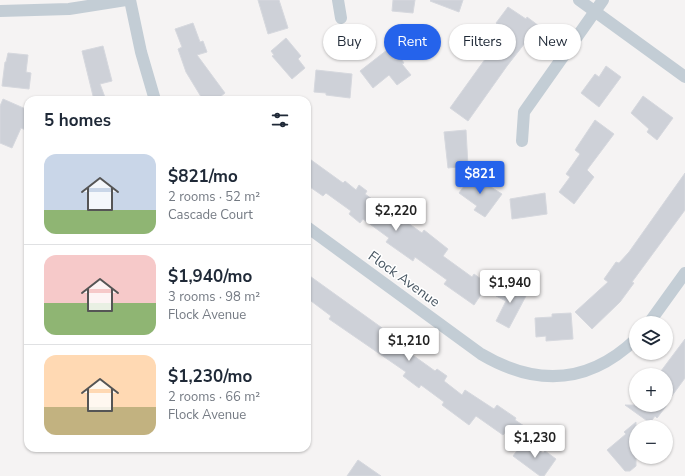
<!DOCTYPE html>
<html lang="en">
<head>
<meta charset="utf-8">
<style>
  :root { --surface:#fff; --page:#f2f2f3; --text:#1f2937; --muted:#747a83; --line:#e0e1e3; --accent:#2563eb }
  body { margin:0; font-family:"Nunito Sans",sans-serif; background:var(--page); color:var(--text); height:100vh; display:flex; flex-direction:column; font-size:15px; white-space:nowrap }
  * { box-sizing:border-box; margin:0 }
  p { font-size:13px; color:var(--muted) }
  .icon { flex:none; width:22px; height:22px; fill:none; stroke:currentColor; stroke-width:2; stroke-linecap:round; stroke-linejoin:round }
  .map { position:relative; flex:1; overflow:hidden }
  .side { position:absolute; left:24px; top:96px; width:287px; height:356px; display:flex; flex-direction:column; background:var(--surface); border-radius:12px; box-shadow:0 1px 3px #0004 }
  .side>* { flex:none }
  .top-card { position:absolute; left:323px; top:24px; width:302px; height:36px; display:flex; gap:8px }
  .tools { position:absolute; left:629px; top:316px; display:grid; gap:8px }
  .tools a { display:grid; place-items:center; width:44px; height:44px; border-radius:50%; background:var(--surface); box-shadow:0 1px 3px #0004; font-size:20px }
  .price { position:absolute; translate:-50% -34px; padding:0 9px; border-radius:4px; background:#fff; color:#222; font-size:13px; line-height:26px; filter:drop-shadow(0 1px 2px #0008) }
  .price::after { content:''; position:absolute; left:50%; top:24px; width:12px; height:9px; margin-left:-6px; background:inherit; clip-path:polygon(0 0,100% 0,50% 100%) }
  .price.selected { background:var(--accent); color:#fff }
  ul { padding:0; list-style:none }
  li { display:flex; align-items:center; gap:12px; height:100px; padding:0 20px }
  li+li { border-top:1px solid var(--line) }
  li span { display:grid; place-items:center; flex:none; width:112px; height:80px; border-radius:12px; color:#555 }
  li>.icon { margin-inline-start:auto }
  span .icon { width:48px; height:48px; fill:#fffc; stroke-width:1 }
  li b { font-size:17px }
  h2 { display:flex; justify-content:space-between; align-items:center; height:48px; padding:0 20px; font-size:17px }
  .tag { padding:0 14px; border-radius:18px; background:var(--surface); box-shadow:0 1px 3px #0004; font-size:14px; line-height:36px }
  .tag.selected { background:var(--accent); color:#fff }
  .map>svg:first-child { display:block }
  .building { fill:#ced1d8; stroke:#d6d8de }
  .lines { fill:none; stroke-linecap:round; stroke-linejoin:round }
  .street { stroke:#c3cdd5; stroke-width:12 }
  .labels { text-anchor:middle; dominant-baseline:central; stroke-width:3; stroke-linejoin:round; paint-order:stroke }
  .street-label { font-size:14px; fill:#485662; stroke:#fff }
</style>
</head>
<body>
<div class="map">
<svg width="685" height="476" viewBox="0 0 685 476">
  <rect width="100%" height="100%" fill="#f5f3f3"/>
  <g class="building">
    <polygon points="258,0 279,0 288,28 268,34"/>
    <polygon points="393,0 415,0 413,13 392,11"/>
    <polygon points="431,0 463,0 459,12 430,1"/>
    <polygon points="508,7 526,19 527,17 539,26 526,44 525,43 507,66 468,121 450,108 506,30 496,23"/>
    <polygon points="193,23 200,42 203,41 207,52 197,55 225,93 216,100 203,100 186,72 178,49 182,47 175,29"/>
    <polygon points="286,38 301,56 298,59 305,68 292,79 272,56 274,55 271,51"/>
    <polygon points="103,46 112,81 100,84 106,100 94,100 82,51"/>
    <polygon points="387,50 392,56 396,52 404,63 402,64 411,75 397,85 389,75 373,88 360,71"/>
    <polygon points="8,53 28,55 26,72 31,73 29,89 2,86 5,62 6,62"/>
    <polygon points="606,66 621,77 599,107 581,93 595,74 599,77"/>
    <polygon points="316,70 352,74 350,98 326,95 326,93 314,92"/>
    <polygon points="643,96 673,118 657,140 647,132 649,129 631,113"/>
    <polygon points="3,99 28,110 28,131 21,128 12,148 0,143 0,106"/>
    <polygon points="595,120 614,134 587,170 594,177 574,204 559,192 570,177 566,174 580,154 575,150"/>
    <polygon points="466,130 468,166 448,168 444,132"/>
    <polygon points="307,157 343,183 345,181 356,190 359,185 367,191 365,194 383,207 384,206 422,233 424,230 448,249 443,256 472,277 474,274 488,284 474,305 444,284 447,280 415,257 413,261 386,242 389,238 363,219 360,223 349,214 351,211 326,193 323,196 307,185"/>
    <polygon points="685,173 685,210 632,282 634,283 620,302 592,329 575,312 608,282 604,279 616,262 619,263 629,252"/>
    <polygon points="472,175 502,194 485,217 474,210 477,206 459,193"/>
    <polygon points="545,193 547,214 512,219 510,199"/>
    <polygon points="307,274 410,348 407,351 435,371 437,369 447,376 444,381 462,395 465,390 494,409 497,405 516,418 515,420 524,426 516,437 507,430 503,435 476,416 469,425 442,405 444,402 421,385 419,388 403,376 406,372 329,319 331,316 307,298"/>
    <polygon points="504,282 527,294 509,328 496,321 506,301 496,296"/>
    <polygon points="571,313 573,339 546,341 546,336 536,337 535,318 552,317 552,314"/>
    <polygon points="685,339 685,378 666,404 666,375 658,375"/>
    <polygon points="625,405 667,405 657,418 655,416 650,423"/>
    <polygon points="636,422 636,466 630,471 625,471 607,450 626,434 624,432"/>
    <polygon points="525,440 543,453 545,451 556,459 544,476 540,476 513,456"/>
    <polygon points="358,460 381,476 347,476"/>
  </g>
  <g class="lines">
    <g class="street">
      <polyline points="130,0 141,52 155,100"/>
      <polyline points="338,0 341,18"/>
      <polyline points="579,0 685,77"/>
      <polyline points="0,11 69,9 126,0"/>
      <polyline points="522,141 524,112 603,0"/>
      <path d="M 307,227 L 481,354 C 537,387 589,384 636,339"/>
      <polyline points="649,323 685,273"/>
    </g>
  </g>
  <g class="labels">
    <g class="street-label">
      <text transform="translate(404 279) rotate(36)">Flock Avenue</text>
    </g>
  </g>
</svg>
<div class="tools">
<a><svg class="icon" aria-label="layers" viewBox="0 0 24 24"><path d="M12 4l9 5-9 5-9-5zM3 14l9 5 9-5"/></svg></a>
<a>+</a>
<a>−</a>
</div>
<b class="price selected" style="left:480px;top:195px">$821</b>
<b class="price" style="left:396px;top:232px">$2,220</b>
<b class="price" style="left:510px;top:304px">$1,940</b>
<b class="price" style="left:409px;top:362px">$1,210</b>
<b class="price" style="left:535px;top:459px">$1,230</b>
<div class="top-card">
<a class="tag">Buy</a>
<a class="tag selected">Rent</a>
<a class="tag">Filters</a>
<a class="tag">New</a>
</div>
<section class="side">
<h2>5 homes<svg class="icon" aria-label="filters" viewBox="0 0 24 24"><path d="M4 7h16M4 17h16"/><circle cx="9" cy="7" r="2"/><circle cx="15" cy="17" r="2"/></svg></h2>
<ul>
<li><span style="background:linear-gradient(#c9d6e8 70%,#8fb573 0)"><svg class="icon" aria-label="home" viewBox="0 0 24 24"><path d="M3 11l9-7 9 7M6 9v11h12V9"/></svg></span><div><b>$821/mo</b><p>2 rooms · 52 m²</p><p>Cascade Court</p></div></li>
<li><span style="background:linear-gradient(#f6c9c9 60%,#8fb573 0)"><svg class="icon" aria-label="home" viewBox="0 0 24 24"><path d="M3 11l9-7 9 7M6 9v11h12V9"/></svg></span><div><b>$1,940/mo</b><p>3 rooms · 98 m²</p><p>Flock Avenue</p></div></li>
<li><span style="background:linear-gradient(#ffd9b3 65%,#c2b280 0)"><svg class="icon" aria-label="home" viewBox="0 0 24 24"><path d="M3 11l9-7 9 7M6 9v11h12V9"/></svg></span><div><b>$1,230/mo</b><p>2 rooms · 66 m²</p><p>Flock Avenue</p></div></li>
</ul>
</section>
</div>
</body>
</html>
